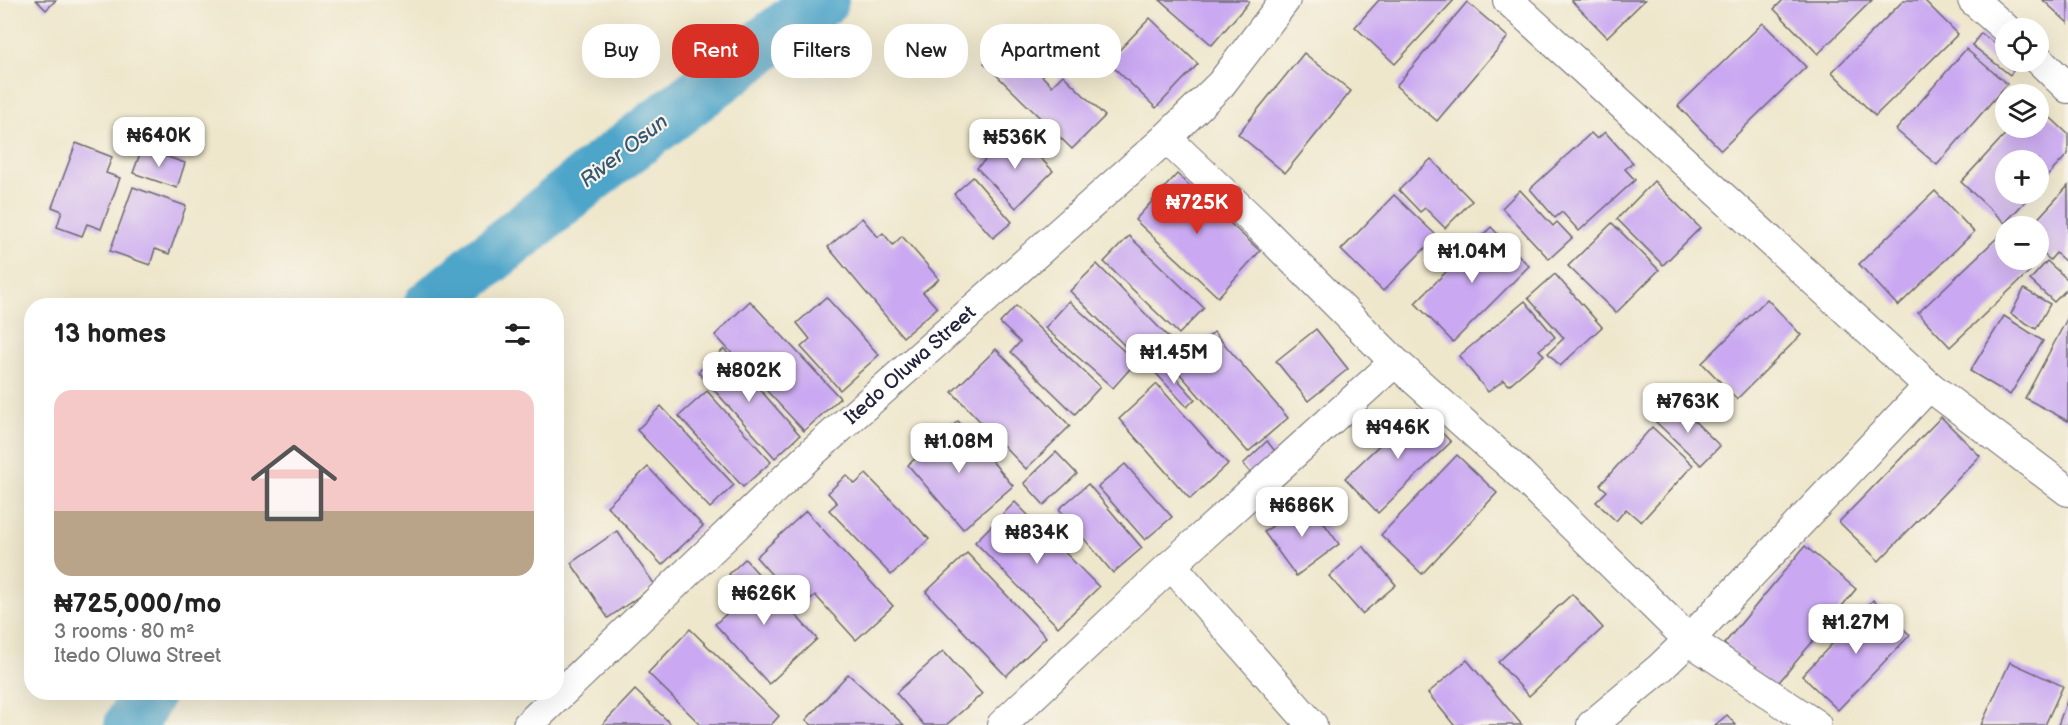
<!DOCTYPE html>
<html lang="en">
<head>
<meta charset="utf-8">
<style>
  :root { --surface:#fff; --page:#f6f6f6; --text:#222; --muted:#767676; --accent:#d93025 }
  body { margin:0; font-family:"Balsamiq Sans",sans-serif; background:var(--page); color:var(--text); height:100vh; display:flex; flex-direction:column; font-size:22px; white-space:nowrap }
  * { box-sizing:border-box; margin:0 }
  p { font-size:20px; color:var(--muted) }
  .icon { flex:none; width:33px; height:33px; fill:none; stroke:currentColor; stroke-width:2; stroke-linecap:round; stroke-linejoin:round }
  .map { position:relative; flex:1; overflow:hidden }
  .sheet { position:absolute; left:24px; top:298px; width:540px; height:402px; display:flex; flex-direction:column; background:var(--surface); border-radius:24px; box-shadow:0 6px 24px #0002 }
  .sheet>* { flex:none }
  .top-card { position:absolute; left:582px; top:24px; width:570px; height:54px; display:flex; gap:12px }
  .buttons { position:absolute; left:1995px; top:18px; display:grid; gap:12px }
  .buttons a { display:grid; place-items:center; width:54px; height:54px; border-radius:50%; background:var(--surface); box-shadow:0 6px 24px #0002; font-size:30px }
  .price { position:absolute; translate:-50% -51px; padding:0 14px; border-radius:12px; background:#fff; color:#222; font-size:20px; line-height:39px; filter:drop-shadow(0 2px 3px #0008) }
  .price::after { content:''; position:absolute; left:50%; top:36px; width:18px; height:14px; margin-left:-9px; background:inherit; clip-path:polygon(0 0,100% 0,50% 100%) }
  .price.on { background:var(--accent); color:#fff }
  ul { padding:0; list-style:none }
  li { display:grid; align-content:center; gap:12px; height:318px; padding:0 30px }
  li span { display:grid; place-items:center; height:186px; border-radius:18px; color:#555 }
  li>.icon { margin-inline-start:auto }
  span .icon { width:108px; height:108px; fill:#fffc; stroke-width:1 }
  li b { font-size:26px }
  h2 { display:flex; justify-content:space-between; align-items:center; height:72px; padding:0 30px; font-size:26px }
  .chip { padding:0 21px; border-radius:24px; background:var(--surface); box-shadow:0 6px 24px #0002; font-size:21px; line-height:54px }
  .chip.on { background:var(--accent); color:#fff }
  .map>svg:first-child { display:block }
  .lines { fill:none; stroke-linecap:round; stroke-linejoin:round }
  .river { stroke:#4da5ca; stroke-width:54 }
  .building { fill:#caa9f2 }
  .street-casing { stroke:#6a676e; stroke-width:32 }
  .street { stroke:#fff; stroke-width:30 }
  .labels { text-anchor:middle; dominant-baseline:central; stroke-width:4.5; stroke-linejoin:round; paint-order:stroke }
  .street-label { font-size:20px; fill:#22223b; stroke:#f7f3e8 }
  .water-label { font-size:21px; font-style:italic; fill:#335674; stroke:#f7f3e8 }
</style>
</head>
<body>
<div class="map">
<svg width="2068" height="725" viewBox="0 0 2068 725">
  <rect width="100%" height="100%" fill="#f7f3e8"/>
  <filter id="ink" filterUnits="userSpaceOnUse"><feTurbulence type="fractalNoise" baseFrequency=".0167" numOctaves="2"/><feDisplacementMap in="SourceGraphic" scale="12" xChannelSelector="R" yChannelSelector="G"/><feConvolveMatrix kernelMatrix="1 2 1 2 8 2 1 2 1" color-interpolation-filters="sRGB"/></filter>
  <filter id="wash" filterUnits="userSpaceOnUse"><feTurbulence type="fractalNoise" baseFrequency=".008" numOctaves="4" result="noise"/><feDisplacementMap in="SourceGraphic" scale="24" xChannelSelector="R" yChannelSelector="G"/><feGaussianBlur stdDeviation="1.35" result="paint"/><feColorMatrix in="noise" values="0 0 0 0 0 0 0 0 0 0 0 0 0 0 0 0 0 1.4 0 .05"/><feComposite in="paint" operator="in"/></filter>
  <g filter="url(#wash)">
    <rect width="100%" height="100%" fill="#efe7cc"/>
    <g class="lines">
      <g class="river">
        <polyline points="430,306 592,175 822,0"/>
        <polyline points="131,725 148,693"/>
      </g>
    </g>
    <g id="blocks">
      <g class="building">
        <polygon points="36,0 56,0 46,10"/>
        <polygon points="1160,0 1247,0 1249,2 1212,45"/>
        <polygon points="1379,0 1454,0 1395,64 1355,27"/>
        <polygon points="1571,0 1645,0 1607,37"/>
        <polygon points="1783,0 1872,0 1818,54 1774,9"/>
        <polygon points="1904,0 1924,0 1958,34 1875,116 1832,72"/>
        <polygon points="2043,0 2068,0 2068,23"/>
        <polygon points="1467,2 1508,37 1437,121 1396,86"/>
        <polygon points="1150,18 1198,64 1156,108 1108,62"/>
        <polygon points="1763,23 1806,67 1721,150 1678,106"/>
        <polygon points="1981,33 2006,52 2006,62 2019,63 2010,75 1972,45"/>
        <polygon points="1005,40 1022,57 1037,42 1057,61 1042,76 1052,86 1063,75 1105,116 1072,149 984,63"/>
        <polygon points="1966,49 2007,84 1937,165 1896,130"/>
        <polygon points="1304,53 1351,91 1285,173 1238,134"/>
        <polygon points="2038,106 2068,134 2068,154 2038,186 2038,160 2006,160 2006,194 2032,194 2005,223 1961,182 2011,128 2038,128"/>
        <polygon points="1014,131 1053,171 1016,208 977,168"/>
        <polygon points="1605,132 1633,163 1625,169 1635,180 1579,231 1562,212 1555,218 1530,189 1591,133 1597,139"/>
        <polygon points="76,143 112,157 106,173 120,178 101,229 87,224 82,236 57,227 62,211 52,207"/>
        <polygon points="142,148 185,163 177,188 133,173"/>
        <polygon points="1431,159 1472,201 1445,228 1425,208 1420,212 1399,190"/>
        <polygon points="1177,174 1260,251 1218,297 1135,220"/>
        <polygon points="973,177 1012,222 993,238 954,194"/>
        <polygon points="1654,181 1700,228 1663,265 1617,219"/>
        <polygon points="2068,186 2068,264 2056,253 2050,260 2038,249 2038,226 2031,226"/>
        <polygon points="133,187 186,206 169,254 155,249 150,265 110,251"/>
        <polygon points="1520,190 1553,226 1557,222 1572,238 1549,259 1502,208"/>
        <polygon points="1935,191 1974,232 1898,306 1859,264"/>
        <polygon points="1394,195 1437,236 1383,291 1341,250"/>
        <polygon points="862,218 878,237 883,233 893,245 902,236 939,279 923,292 937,308 903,337 828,247"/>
        <polygon points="1612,223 1659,270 1616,313 1568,266"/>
        <polygon points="1491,227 1529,266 1453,342 1415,303"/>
        <polygon points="1129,236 1204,308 1179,334 1104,262"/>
        <polygon points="1999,236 2006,243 2006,260 2021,260 2031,270 1950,347 1918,313"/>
        <polygon points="2047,261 2068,280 2068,288 2054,302 2030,280"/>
        <polygon points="1097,264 1174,343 1148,369 1070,291"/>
        <polygon points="1555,274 1602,327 1560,366 1548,353 1564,338 1528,298"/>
        <polygon points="2024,289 2050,304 2036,329 2011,314"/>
        <polygon points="826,297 879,355 840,390 801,347 810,339 797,323"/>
        <polygon points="1767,299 1801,335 1737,399 1702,363"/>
        <polygon points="750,301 840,398 804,431 715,335"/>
        <polygon points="1069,301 1136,362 1113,388 1045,328"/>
        <polygon points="1525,301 1555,337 1539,350 1544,355 1509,385 1504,380 1488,392 1459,356"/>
        <polygon points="1016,306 1100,387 1075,414 1011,352 1020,342 1000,323"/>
        <polygon points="2004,316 2043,341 2010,395 1970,371"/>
        <polygon points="2068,317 2068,421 2025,398"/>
        <polygon points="1316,329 1348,369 1308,401 1276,361"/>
        <polygon points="1214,332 1288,418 1248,452 1174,367"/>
        <polygon points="724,349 800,435 775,458 698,372"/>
        <polygon points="996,349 1070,426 1026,469 952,392"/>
        <polygon points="1162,362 1195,399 1187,407 1154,371"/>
        <polygon points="1157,384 1228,464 1190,499 1119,419"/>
        <polygon points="707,391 771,462 743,487 679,416"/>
        <polygon points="1675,402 1720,446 1701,465 1656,422"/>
        <polygon points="661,406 734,485 710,508 637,430"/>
        <polygon points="1418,408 1451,442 1378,513 1345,478"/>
        <polygon points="1941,417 1980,456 1879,561 1839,522"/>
        <polygon points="958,421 1013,486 963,529 908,465 920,454 914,448 937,429 942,435"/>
        <polygon points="1652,427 1693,465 1641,522 1626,509 1616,521 1596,502 1607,491 1600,485"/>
        <polygon points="1267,441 1278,455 1254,477 1243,464"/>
        <polygon points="1056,452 1077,474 1044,505 1024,483"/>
        <polygon points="1457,455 1497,493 1422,574 1381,535"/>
        <polygon points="1125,464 1172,517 1145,540 1098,487"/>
        <polygon points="648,467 703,526 662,565 607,506"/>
        <polygon points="866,474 929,539 891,575 829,510 837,503 828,493 846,475 855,484"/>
        <polygon points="1088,484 1142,548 1113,573 1059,509"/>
        <polygon points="1308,501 1339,544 1296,576 1264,532"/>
        <polygon points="1015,502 1099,587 1058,627 975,542"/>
        <polygon points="806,511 893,606 856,640 815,595 801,608 756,557"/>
        <polygon points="617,531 655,585 608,618 571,563"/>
        <polygon points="1363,546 1396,585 1362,614 1329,576"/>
        <polygon points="1805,546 1856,589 1775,687 1724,644"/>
        <polygon points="967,553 1046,637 1006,676 926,592"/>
        <polygon points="745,559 817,639 769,684 715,624 748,595 729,574"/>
        <polygon points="1572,594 1603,628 1529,696 1498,662"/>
        <polygon points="1873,600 1910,635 1838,710 1802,676"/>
        <polygon points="690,629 779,716 771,725 701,725 648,673"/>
        <polygon points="943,651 982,694 946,725 924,725 896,693"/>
        <polygon points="1467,660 1522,725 1454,725 1428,693"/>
        <polygon points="2010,662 2063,686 2045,725 1981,725"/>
        <polygon points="848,674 904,725 812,725 806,720"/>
        <polygon points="635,690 672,725 602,725"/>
        <polygon points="2068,699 2068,725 2058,725 2068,698"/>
        <polygon points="1727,715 1736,725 1715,725"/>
      </g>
    </g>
  </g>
  <g filter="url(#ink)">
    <use href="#blocks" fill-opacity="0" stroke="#6a676e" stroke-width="1.5"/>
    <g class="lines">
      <defs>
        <g id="street">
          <polyline points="1508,0 1929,386 2068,491"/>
          <polyline points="1973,0 2006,29"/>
          <polyline points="2038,59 2068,88"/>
          <polyline points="1166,138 1260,227 1395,362 1515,469 1689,640 1816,725"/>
          <polyline points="1171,565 1312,725"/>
          <path id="s1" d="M 528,725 L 815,450 L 1166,138 L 1221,84 L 1285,0"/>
          <polyline points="1002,725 1171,565 1395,362"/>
          <polyline points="1592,725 1660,668 1689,640 1929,386"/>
        </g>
      </defs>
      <use href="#street" class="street-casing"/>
      <use href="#street" class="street"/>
    </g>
  </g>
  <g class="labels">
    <g class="street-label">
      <text stroke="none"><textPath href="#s1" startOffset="525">Itedo Oluwa Street</textPath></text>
    </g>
    <g class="water-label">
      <text transform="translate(624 151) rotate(-38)">River Osun</text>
    </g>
  </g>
</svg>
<div class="buttons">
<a><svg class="icon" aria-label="locate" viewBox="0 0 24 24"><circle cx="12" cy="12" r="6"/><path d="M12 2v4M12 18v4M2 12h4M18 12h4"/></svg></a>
<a><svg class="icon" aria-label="layers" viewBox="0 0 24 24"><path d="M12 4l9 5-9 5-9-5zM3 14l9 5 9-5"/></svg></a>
<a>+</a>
<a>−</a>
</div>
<b class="price" style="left:159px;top:168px">₦640K</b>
<b class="price" style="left:1015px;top:170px">₦536K</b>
<b class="price on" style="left:1197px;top:235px">₦725K</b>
<b class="price" style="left:1472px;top:284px">₦1.04M</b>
<b class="price" style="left:1174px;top:385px">₦1.45M</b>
<b class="price" style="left:749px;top:403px">₦802K</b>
<b class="price" style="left:1688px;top:434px">₦763K</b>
<b class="price" style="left:1398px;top:460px">₦946K</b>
<b class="price" style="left:959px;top:474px">₦1.08M</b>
<b class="price" style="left:1302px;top:538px">₦686K</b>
<b class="price" style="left:1037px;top:565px">₦834K</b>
<b class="price" style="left:764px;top:626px">₦626K</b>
<b class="price" style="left:1856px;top:655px">₦1.27M</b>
<div class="top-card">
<a class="chip">Buy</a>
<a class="chip on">Rent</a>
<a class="chip">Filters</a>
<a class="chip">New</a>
<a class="chip">Apartment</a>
</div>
<section class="sheet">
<h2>13 homes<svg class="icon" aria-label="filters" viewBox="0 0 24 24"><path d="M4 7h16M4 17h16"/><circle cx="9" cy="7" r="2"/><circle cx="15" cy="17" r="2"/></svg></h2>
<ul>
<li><span style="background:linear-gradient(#f6c9c9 65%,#b9a48a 0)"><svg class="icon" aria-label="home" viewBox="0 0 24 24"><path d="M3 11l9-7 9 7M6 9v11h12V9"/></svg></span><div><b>₦725,000/mo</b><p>3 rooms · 80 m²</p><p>Itedo Oluwa Street</p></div></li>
</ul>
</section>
</div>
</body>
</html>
